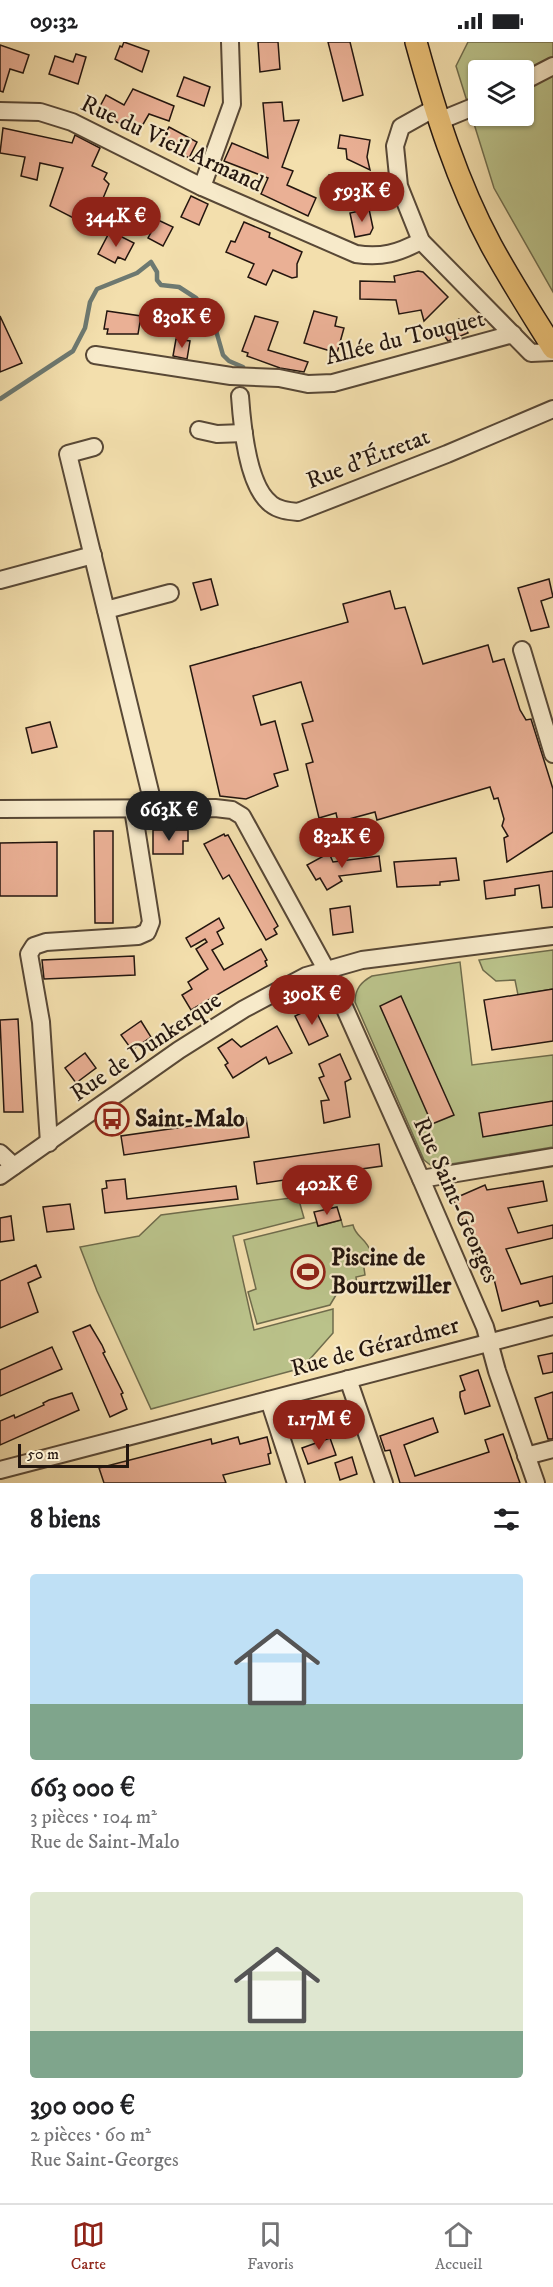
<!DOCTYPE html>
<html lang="fr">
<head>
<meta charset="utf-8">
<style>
  :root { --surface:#fff; --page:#f2f2f2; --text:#202124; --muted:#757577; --line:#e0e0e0; --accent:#8f2418 }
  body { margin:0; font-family:"IM FELL DW Pica",serif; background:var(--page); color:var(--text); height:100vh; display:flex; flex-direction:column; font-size:22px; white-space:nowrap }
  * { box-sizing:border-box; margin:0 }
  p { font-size:20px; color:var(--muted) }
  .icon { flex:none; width:33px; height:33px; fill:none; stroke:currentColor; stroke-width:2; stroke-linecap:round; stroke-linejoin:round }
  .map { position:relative; height:1441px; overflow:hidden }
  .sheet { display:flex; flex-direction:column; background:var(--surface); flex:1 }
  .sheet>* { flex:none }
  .tools { position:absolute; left:468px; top:18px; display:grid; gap:12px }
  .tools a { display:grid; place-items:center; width:66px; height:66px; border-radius:6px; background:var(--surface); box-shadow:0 2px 4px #0004; font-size:30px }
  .scale { position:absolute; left:18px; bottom:15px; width:111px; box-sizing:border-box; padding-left:6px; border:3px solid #24160f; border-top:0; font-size:16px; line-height:21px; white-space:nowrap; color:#24160f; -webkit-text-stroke:4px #f7eaca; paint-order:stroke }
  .price { position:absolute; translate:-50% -51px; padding:0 14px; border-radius:21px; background:var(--accent); color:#fff; font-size:20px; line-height:39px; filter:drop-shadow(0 2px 3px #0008) }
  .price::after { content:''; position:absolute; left:50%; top:36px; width:18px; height:14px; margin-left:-9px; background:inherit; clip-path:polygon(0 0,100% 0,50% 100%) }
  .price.selected { background:#222; color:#fff }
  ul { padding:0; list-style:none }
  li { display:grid; align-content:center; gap:12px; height:318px; padding:0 30px }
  li span { display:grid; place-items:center; height:186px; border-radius:6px; color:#555 }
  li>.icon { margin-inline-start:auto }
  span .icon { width:108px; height:108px; fill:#fffc; stroke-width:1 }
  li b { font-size:26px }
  h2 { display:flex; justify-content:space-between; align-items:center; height:72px; padding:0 30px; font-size:26px }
  .status { display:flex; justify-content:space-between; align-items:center; height:42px; padding:0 30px; background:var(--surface); direction:ltr }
  .status svg { height:16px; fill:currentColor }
  .tab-bar { display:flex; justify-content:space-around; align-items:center; height:84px; border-top:2px solid var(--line); background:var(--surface); font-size:16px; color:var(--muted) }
  .tab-bar a { display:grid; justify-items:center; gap:3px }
  .tab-bar .selected { color:var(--accent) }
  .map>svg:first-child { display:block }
  .green { fill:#bac28a; stroke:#6f6c4c; stroke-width:1.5; fill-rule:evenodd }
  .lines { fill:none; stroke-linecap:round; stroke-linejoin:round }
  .stream { stroke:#6d7971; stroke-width:4.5 }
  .building { fill:#eab095; stroke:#24160f; stroke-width:1.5 }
  .minor-casing { stroke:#584836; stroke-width:20 }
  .major-casing { stroke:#24160f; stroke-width:24 }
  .minor { stroke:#f7eaca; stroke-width:16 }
  .major { stroke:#eac076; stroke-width:21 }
  .labels { text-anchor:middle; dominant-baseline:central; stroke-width:4.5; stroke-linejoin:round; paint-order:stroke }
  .street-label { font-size:24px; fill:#24160f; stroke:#f7eaca }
  .poi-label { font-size:24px; font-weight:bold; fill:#24160f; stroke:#f7eaca; text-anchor:start }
</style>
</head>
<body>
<div class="status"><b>09:32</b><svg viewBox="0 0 49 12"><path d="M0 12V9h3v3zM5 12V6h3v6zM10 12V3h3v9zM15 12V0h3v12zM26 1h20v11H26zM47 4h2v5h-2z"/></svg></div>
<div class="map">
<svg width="553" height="1441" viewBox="0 0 553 1441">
  <rect width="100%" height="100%" fill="#f3dfad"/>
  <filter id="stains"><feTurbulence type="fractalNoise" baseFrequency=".00333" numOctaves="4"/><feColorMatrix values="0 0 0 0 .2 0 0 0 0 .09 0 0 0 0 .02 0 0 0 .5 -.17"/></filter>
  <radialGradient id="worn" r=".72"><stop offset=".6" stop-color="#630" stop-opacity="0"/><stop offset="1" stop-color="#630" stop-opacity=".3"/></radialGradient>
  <g class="green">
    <path d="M 468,0 L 553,0 L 553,250 L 494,146 L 456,24 ZM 478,28 L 524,28 L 524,74 L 478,74 Z"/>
    <polygon points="553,908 553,947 518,953 515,938 496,939 483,928 479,918"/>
    <path d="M 460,920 L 472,1023 L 553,1013 L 553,1105 L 433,1125 L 424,1118 L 355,960 C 355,947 361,940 372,934 Z"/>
    <polygon points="298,1155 304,1176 233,1194 254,1288 333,1267 333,1291 302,1326 151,1367 97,1249 80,1205 139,1194 161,1173"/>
    <path d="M 341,1178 L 343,1185 L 353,1183 C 356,1196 367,1196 371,1211 L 364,1226 L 365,1233 L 356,1235 L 357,1242 L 335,1248 L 336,1253 L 330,1263 L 257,1282 L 248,1250 L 256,1247 L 244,1198 L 317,1180 L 318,1184 Z"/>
  </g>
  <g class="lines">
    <polyline class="stream" points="0,357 73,309 85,286 90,260 97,247 137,231 151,220 157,230 157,238 161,243 179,245 196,256 213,278 223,313 229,319 243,325"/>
  </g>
  <g class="building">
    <polygon points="124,0 149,9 142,30 115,17 120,4 122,5"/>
    <polygon points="258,0 278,0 280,27 260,30"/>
    <polygon points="328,0 350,0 363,53 343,59"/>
    <polygon points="0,3 29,13 23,31 10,27 3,50 0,49"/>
    <polygon points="76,12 86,15 78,42 49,32 55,14 73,20"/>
    <polygon points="184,35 210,45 204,64 177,54"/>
    <polygon points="133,47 174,64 169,79 149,72 138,91 97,70 106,53 124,63"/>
    <polygon points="282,60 284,79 299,78 282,125 293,129 287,143 316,156 308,174 261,152 268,136 224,119 232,101 268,116 263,61"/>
    <polygon points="169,85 197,100 189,116 161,101"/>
    <polygon points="3,86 72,101 75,93 100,106 92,124 107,131 104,137 109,142 91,185 50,164 63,126 40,121 37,138 21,134 25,115 0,111"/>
    <polygon points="340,93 370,98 367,115 370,128 347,117 346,107 338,106"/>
    <polygon points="329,133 344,134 342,147 357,149 355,160 327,157"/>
    <polygon points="191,154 208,162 199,183 181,175"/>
    <polygon points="369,167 373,186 370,192 355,195 350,171"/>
    <polygon points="158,178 173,185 163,204 148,196"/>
    <polygon points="244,180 270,191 269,195 302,210 297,222 297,235 292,236 273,228 266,243 248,235 254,222 226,210 231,199 235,200"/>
    <polygon points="110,189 134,201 125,218 118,215 115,221 98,212"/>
    <polygon points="418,229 423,230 448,255 424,279 421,268 399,272 396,258 360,257 360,239 395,240 394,234"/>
    <polygon points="107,269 141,274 138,292 107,292 108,287 104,287"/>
    <polygon points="314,269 337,275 335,284 344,286 337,311 304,301"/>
    <polygon points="0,274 22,321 0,330"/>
    <polygon points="255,274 278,280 268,308 308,320 304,330 280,326 247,314 248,311 242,309"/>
    <polygon points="459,277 468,291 448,299 441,289"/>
    <polygon points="176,297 190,299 187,317 173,314"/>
    <polygon points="211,537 218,563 201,568 193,541"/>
    <polygon points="549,537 553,555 541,559 549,585 531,589 518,546"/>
    <polygon points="390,549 395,567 405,565 423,622 488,603 493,620 504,617 520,668 526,678 531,677 553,747 553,790 507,820 504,796 508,794 502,784 504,777 498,756 494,757 490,745 377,778 375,770 338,780 336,771 319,776 306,722 313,720 302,682 313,679 301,640 253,654 261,683 275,679 288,728 274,732 278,744 246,757 220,754 190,624 348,580 343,562"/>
    <polygon points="50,680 57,705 32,711 26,686"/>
    <polygon points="153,788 188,788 188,799 183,799 183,812 153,812"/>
    <polygon points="94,789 113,789 113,881 95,881"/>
    <polygon points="224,792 225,794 228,793 278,884 274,887 277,892 266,898 229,833 223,837 204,802"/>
    <polygon points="57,800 57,854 0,854 0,801"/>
    <polygon points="329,811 333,820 379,814 381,829 339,834 342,839 327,848 320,836 316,838 307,823"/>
    <polygon points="456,816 459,838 440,840 440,843 397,845 394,820"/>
    <polygon points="553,829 553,865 542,866 539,843 515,847 515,853 486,857 484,839"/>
    <polygon points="350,864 353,890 333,893 330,867"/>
    <polygon points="219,876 224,886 217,890 223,902 212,908 224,928 261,907 267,918 265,919 267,924 191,968 182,953 192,947 188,940 208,927 196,907 207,900 205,897 191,905 186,896"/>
    <polygon points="134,914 135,933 44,937 42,918"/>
    <polygon points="553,947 553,999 492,1008 484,958"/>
    <polygon points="401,954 454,1073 432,1082 380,964"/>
    <polygon points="314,965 328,994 309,1003 295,974"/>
    <polygon points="18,977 23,1070 4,1070 0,978"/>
    <polygon points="141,979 151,995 132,1008 121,993"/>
    <polygon points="277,984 292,1011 269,1022 266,1015 233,1036 225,1023 228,1021 218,1006 232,997 241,1005"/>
    <polygon points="85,1011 96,1026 76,1041 65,1026"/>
    <polygon points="340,1012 351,1037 345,1040 350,1075 324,1081 321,1059 329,1058 319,1036 324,1034 319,1022"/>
    <polygon points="553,1059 553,1083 483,1095 479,1071"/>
    <polygon points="246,1076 249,1095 124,1113 121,1094"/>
    <polygon points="379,1102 382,1124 257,1142 254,1120"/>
    <polygon points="125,1137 127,1157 236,1144 238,1157 105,1171 102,1147 107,1146 106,1139"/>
    <polygon points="543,1139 547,1159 508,1166 518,1191 553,1183 553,1196 506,1207 521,1242 553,1234 553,1261 540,1264 538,1259 502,1269 494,1237 492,1238 488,1229 485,1230 453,1157 485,1143 487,1148"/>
    <polygon points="70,1162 74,1187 47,1190 43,1165"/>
    <polygon points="337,1165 341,1178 318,1184 314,1170"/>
    <polygon points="11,1174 14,1198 0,1200 0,1176"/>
    <polygon points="36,1223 41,1235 28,1241 38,1270 0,1286 0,1239"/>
    <polygon points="90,1283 102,1303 105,1310 103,1311 123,1351 121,1352 127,1367 110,1375 73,1290"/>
    <polygon points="52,1305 62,1327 0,1354 0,1328"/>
    <polygon points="553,1311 553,1330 543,1332 538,1314"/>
    <polygon points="478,1328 490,1364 465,1372 460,1355 460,1350 465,1348 460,1334"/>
    <polygon points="553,1350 553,1397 548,1397 535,1356"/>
    <polygon points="72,1351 79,1368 0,1403 0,1379 14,1373 15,1376 44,1363 43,1361 49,1358"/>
    <polygon points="433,1376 438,1390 404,1403 415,1434 489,1410 485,1398 503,1392 520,1441 400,1441 390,1408 385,1409 380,1394"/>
    <polygon points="238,1395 240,1402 267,1395 271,1411 268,1412 270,1422 223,1433 226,1441 104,1441 99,1426 211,1397 212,1402"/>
    <polygon points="330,1396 336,1413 308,1422 302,1406"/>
    <polygon points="352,1415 357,1432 340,1438 335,1421"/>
  </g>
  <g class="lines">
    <defs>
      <g id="minor">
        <polyline points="524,39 553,24"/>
        <polyline points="435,66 401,85 395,104 399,144 421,199 531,311 553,310"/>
        <path d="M 0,69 L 40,70 L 72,80 L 202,145 L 356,212 C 382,216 398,211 421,199"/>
        <polyline points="439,79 478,63"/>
        <polyline points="202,145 232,62 230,0"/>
        <polyline points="95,313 231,334 279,336 308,342 333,341 513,292"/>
        <path d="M 240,354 C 242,382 247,444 271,462 C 278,468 288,469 298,470 L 447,412 L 553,367"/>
        <polyline points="199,388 217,392 244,391"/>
        <polyline points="94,405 68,412 154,766"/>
        <polyline points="0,538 93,513"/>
        <polyline points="106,568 170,551"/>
        <polyline points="522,608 553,712"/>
        <polyline points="0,767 215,766 232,768 242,774 333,940 421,1137 485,1285 497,1329 536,1441"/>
        <polyline points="49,1101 41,980 29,912 34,904 46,900 138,894 147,890 151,880 133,767"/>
        <polyline points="0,1111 14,1124"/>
        <polyline points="0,1134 179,1008 244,967 306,934 362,918 553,894"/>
        <polyline points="421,1137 553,1115"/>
        <polyline points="348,1337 384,1441"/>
        <polyline points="269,1358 296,1441"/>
        <polyline points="526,1414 553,1407"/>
        <polyline points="0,1428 553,1284"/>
      </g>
      <path id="major" d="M 416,0 C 435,69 457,140 491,203 C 510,238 532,272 553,306"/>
    </defs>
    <use href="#minor" class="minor-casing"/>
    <use href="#major" class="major-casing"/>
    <use href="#minor" class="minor"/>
    <use href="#major" class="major"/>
  </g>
  <defs>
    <symbol id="bus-ring" viewBox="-11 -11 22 22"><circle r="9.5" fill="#f7eaca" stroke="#8f2418" stroke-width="1.5"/><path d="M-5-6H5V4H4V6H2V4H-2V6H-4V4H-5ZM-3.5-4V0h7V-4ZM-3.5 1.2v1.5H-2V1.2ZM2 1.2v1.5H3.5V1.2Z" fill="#8f2418"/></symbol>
    <symbol id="stadium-ring" viewBox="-11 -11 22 22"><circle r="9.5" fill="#f7eaca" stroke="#8f2418" stroke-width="1.5"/><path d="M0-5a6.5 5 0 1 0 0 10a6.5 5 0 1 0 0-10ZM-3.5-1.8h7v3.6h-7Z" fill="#8f2418"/></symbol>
  </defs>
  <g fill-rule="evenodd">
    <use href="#bus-ring" x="93" y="1058" width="38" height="38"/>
    <use href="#stadium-ring" x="289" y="1211" width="38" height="38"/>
  </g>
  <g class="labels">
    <g class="street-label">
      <text transform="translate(172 102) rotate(25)">Rue du Vieil Armand</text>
      <text transform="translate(405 296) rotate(-14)">Allée du Touquet</text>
      <text transform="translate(368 417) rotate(-21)">Rue d'Étretat</text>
      <text transform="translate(146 1005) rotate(-34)">Rue de Dunkerque</text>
      <text transform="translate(456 1158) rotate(66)">Rue Saint-Georges</text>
      <text transform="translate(375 1305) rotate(-15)">Rue de Gérardmer</text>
    </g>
    <g class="poi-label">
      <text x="135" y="1077">Saint-Malo</text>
      <text x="331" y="1216">Piscine de<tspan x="331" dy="28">Bourtzwiller</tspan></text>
    </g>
  </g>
  <rect width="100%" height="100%" filter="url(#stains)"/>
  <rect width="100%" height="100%" fill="url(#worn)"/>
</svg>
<div class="tools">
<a><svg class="icon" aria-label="layers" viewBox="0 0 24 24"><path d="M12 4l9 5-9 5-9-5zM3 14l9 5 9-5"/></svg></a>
</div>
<div class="scale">50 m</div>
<b class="price" style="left:362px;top:181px">593K €</b>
<b class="price" style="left:116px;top:206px">344K €</b>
<b class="price" style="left:182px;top:307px">830K €</b>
<b class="price selected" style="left:169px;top:800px">663K €</b>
<b class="price" style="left:342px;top:827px">832K €</b>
<b class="price" style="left:312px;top:984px">390K €</b>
<b class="price" style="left:327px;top:1174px">402K €</b>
<b class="price" style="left:319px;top:1409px">1.17M €</b>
</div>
<section class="sheet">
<h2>8 biens<svg class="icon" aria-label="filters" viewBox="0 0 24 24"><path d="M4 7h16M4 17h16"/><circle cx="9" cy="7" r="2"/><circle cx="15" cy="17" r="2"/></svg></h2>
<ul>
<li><span style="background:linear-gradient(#bfe0f5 70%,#7fa58c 0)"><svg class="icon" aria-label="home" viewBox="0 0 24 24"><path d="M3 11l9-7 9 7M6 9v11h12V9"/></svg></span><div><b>663 000 €</b><p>3 pièces · 104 m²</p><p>Rue de Saint-Malo</p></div></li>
<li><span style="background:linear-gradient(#dfe7d0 75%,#7fa58c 0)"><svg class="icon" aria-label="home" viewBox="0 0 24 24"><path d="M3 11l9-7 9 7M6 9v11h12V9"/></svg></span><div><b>390 000 €</b><p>2 pièces · 60 m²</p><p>Rue Saint-Georges</p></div></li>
</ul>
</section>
<nav class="tab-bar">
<a class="selected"><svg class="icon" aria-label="map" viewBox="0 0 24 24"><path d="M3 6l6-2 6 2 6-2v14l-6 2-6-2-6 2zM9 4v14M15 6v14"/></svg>Carte</a>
<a><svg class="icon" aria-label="saved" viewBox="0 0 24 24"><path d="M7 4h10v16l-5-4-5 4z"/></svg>Favoris</a>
<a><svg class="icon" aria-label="home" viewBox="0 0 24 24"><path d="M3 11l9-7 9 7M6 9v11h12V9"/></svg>Accueil</a>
</nav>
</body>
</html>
